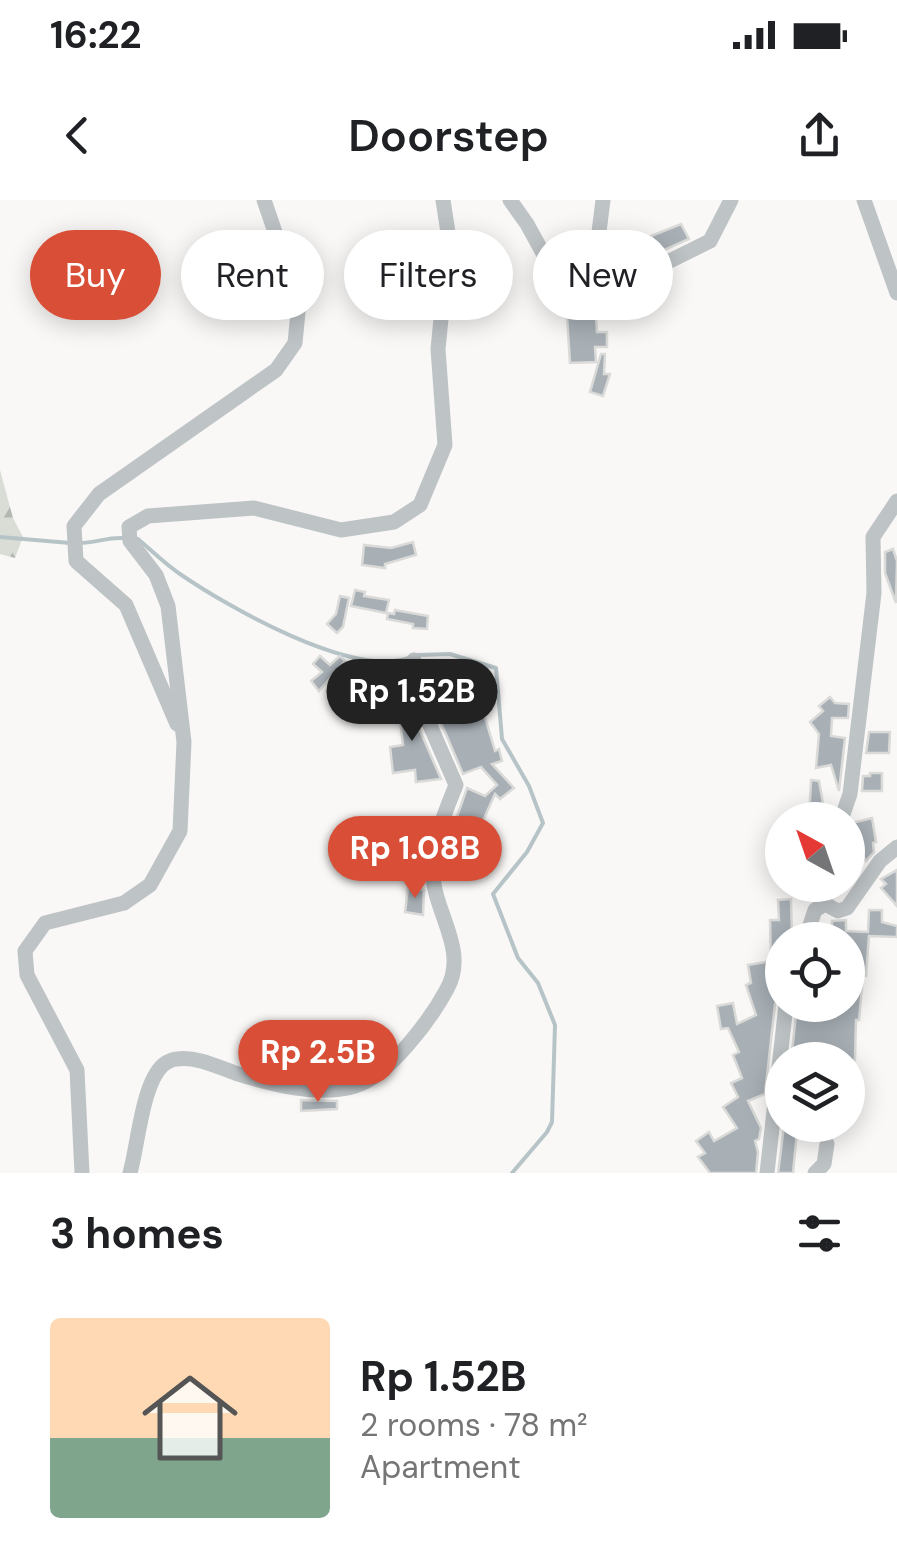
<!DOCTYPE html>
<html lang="en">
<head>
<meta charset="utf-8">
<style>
  :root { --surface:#fff; --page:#f2f2f2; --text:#202124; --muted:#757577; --line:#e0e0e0; --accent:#d94e36 }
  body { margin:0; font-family:"DM Sans",sans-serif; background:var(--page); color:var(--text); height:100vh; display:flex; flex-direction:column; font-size:38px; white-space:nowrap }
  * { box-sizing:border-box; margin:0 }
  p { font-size:32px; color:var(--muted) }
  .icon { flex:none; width:55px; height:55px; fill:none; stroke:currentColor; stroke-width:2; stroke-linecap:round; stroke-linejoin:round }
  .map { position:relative; height:973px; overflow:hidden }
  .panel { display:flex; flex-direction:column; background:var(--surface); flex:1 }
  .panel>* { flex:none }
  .banner { position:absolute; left:30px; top:30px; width:838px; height:90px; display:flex; gap:20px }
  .needle { width:65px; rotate:320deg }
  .fabs { position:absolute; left:765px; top:602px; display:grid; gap:20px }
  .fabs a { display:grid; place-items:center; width:100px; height:100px; border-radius:50%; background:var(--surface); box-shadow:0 5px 25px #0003; font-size:50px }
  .price { position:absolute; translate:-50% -85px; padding:0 22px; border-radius:35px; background:var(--accent); color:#fff; font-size:32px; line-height:65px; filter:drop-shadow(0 2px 5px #0008) }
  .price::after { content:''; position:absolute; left:50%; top:60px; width:30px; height:22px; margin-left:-15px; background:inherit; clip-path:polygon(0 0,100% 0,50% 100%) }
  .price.current { background:#222; color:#fff }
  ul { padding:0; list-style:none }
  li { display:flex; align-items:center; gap:30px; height:250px; padding:0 50px }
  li+li { border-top:2px solid var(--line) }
  li span { display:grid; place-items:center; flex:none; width:280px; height:200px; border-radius:10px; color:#555 }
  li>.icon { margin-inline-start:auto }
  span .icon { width:120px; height:120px; fill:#fffc; stroke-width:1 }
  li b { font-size:42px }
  h2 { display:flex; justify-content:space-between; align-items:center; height:120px; padding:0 50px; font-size:42px }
  .chip { padding:0 35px; border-radius:45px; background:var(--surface); box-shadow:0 5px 25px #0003; font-size:35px; line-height:90px }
  .chip.current { background:var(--accent); color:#fff }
  .status { display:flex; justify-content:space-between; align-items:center; height:70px; padding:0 50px; background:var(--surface); direction:ltr }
  .status svg { height:28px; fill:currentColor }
  header { display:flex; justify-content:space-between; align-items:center; height:130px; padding:0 50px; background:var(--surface); font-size:45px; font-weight:600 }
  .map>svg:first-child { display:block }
  .forest { fill:url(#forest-firs) }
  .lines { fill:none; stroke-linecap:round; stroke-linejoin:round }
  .stream { stroke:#b7c4c7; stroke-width:4 }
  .building { fill:#a8b0b6; stroke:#dadad9; stroke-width:2.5 }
  .minor { stroke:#bec3c6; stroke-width:15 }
</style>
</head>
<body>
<div class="status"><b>16:22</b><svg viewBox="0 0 49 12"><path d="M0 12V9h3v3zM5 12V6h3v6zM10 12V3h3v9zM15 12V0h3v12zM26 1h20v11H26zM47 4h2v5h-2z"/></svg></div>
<header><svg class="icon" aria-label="back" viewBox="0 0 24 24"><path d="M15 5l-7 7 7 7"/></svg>Doorstep<svg class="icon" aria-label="share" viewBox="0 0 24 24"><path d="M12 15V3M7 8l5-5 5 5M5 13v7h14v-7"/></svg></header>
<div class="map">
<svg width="897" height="973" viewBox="0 0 897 973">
  <defs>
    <pattern id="forest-firs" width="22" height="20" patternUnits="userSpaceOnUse" patternTransform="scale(2.5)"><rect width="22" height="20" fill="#d9ddd6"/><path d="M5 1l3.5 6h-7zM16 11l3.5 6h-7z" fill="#b4b8b3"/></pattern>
  </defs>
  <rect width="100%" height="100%" fill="#f9f8f6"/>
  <polygon class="forest" points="0,270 13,318 23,337 15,358 0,354"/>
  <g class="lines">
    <g class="stream">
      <polyline points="0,337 70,343"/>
      <path d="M 133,338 L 138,339 C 151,350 165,364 180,374 C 228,407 352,478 409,458"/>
      <path d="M 79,343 C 95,343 108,337 123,338"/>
      <polyline points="418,455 450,454 496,468 502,539 529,586 543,623 527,652 493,694 518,758 538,783 555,825 552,922 547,932 512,973"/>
    </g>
  </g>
  <g class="building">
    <polygon points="681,24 689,39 660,52 651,36"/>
    <polygon points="596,116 597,132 607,132 607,147 595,147 596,162 570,163 567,117"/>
    <polygon points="601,154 605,154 604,174 610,174 603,196 590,192"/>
    <polygon points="413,342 416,355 385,364 385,368 362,365 364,345 391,348"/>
    <polygon points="893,349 897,361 896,403 885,373 885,352"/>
    <polygon points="355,390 365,392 364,396 389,400 386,413 351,406"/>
    <polygon points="340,396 349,398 343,427 337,433 327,424 336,414"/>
    <polygon points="395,410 428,416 427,429 413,428 413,424 387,419 388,413 394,414"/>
    <polygon points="320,456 330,465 340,456 345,461 319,491 311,481 322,472 313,464"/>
    <polygon points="446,468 475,470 478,489 468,491 476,516 484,514 495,551 499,549 502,561 492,564 514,588 500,599 495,594 474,641 471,654 462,651 458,670 445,667 450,649 446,648 467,588 485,596 497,585 481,567 463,574 433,504 427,470"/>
    <polygon points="407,483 412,512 441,579 416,582 415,570 393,573 390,547 403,545 396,485"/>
    <polygon points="830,497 835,503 849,504 848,518 832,518 831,536 845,538 839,591 831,565 816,568 819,534 810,522 823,511 819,506"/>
    <polygon points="869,532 890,532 889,553 866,553"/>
    <polygon points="870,573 882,573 882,591 862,591 863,576 870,576"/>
    <polygon points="811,580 819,581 826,620 809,620"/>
    <polygon points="872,618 876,642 873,643 874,652 866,661 861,654 861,668 850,680 848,653 852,653 848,629 852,623"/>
    <polygon points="897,670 897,706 881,688 886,684 881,679"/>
    <polygon points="408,687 424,690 423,715 405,712"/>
    <polygon points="791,699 792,740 782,740 782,786 776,785 779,796 775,804 765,894 748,901 761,928 759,939 755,941 758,952 756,973 710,973 698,957 705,953 696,941 709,932 714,941 737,928 723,907 738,897 731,883 742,878 733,855 739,852 728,828 721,829 717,806 733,803 737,824 756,815 746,785 751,783 748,765 771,761 770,720 779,720 778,700"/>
    <polygon points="869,710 882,710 882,722 897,726 897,737 869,736 866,776 863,776 859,820 856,820 855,860 791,860 797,806 848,805 848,740 817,740 820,730 832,731 832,721 846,720 846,731 868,732"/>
    <polygon points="301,900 337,901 337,909 301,911"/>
    <polygon points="784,925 816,925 814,935 797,932 793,973 778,973"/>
  </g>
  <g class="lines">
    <g class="minor">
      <polyline points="510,0 527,24 561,86 589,101 710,41 731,0"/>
      <polyline points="864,0 897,93"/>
      <polyline points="589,101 589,78 596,56 603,0"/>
      <polyline points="177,524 126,405 76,361 74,326 99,294 276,170 295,143 299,102 264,0"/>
      <polyline points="841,620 850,594 874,393 873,337 897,301"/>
      <polyline points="825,704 838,711 847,708 880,661 897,647"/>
      <polyline points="805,740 815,710 825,704 825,685"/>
      <polyline points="82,973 77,870 27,775 25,751 45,723 124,703 150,685 180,631 184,542 168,406 156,375 130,341 129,327 148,316 254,308 341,330 394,322 420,305 445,245 438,149 449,39 443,0"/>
      <path d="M 130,973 C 138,945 142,884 163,865 C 167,862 172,859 177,859 C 196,856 218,867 235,873 C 270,884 319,897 355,886 C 388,877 431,819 447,789 C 469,749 433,712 433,672 C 432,641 445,613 456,585 L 422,507 L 414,460"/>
      <polyline points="767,973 786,805"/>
      <polyline points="815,973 824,964 827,944"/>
    </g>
  </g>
</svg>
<div class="fabs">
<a><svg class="needle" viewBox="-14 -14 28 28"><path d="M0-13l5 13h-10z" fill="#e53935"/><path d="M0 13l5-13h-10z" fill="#757577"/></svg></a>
<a><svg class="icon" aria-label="locate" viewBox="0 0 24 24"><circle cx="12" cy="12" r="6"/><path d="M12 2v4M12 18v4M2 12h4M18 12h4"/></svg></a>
<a><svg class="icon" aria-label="layers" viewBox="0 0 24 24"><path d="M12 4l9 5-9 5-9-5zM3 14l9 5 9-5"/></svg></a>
</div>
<b class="price current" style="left:412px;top:544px">Rp 1.52B</b>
<b class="price" style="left:415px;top:701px">Rp 1.08B</b>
<b class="price" style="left:318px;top:905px">Rp 2.5B</b>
<div class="banner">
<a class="chip current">Buy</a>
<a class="chip">Rent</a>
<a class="chip">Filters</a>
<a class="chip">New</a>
</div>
</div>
<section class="panel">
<h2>3 homes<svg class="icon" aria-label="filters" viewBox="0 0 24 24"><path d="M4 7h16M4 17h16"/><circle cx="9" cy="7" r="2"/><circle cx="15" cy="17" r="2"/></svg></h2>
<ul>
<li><span style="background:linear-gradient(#ffd9b3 60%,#7fa58c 0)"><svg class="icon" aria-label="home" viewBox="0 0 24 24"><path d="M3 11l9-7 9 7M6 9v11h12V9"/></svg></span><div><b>Rp 1.52B</b><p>2 rooms · 78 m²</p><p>Apartment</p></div></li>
</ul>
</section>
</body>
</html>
